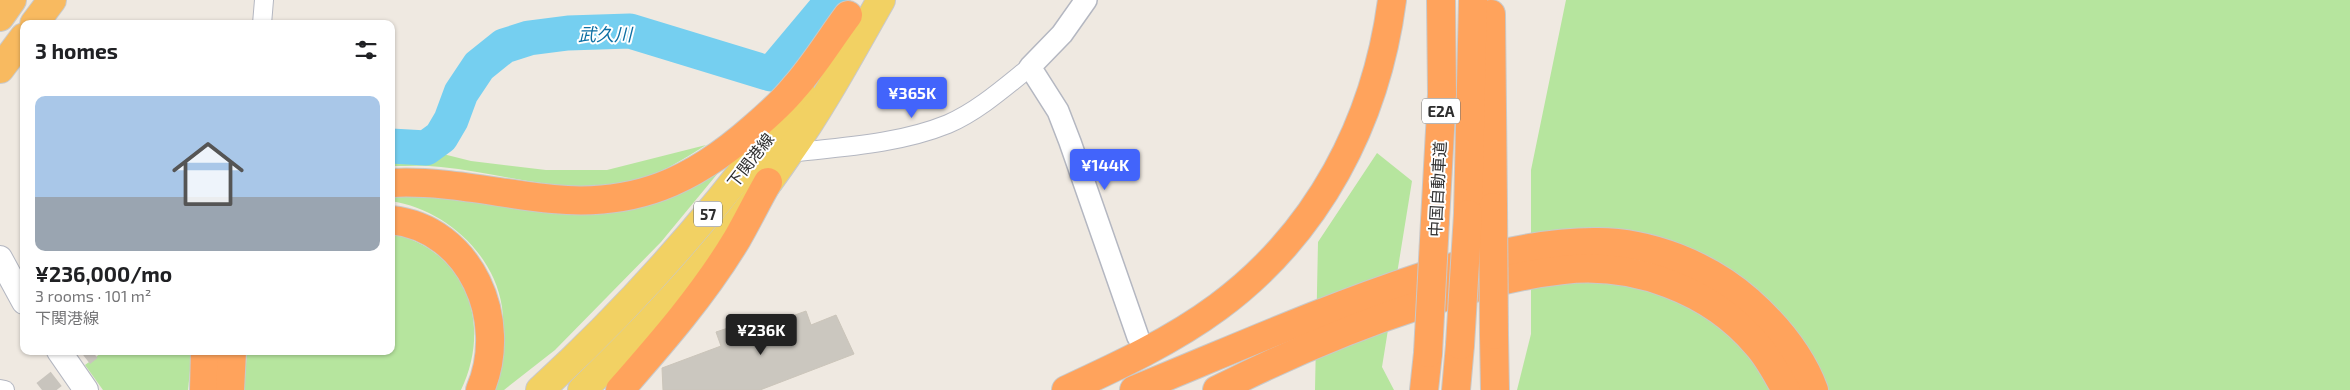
<!DOCTYPE html>
<html lang="en">
<head>
<meta charset="utf-8">
<style>
  :root { --surface:#fff; --page:#f6f6f6; --text:#202124; --muted:#757577; --accent:#4264fb }
  body { margin:0; font-family:"Exo 2","Noto Sans JP",sans-serif; background:var(--page); color:var(--text); height:100vh; display:flex; flex-direction:column; font-size:19px; white-space:nowrap }
  * { box-sizing:border-box; margin:0 }
  p { font-size:16px; color:var(--muted) }
  .icon { flex:none; width:28px; height:28px; fill:none; stroke:currentColor; stroke-width:2; stroke-linecap:round; stroke-linejoin:round }
  .map { position:relative; flex:1; overflow:hidden }
  .panel { position:absolute; left:20px; top:20px; width:375px; height:335px; display:flex; flex-direction:column; background:var(--surface); border-radius:10px; box-shadow:0 1px 4px #0004 }
  .panel>* { flex:none }
  .price { position:absolute; translate:-50% -42px; padding:0 11px; border-radius:5px; background:var(--accent); color:#fff; font-size:16px; line-height:32px; filter:drop-shadow(0 1px 2px #0008) }
  .price::after { content:''; position:absolute; left:50%; top:30px; width:15px; height:11px; margin-left:-8px; background:inherit; clip-path:polygon(0 0,100% 0,50% 100%) }
  .price.selected { background:#222; color:#fff }
  ul { padding:0; list-style:none }
  li { display:grid; align-content:center; gap:10px; height:265px; padding:0 15px }
  li span { display:grid; place-items:center; height:155px; border-radius:10px; color:#555 }
  li>.icon { margin-inline-start:auto }
  span .icon { width:90px; height:90px; fill:#fffc; stroke-width:1 }
  li b { font-size:21px }
  h2 { display:flex; justify-content:space-between; align-items:center; height:60px; padding:0 15px; font-size:21px }
  .map>svg:first-child { display:block }
  .green { fill:#b6e59e }
  .lines { fill:none; stroke-linecap:round; stroke-linejoin:round }
  .river { stroke:#75cff0; stroke-width:35 }
  .building { fill:#cbc7bf; stroke:#cbc5ba }
  .minor-tunnel { stroke:#c8c4bd; stroke-width:18; stroke-dasharray:18 9; stroke-linecap:butt }
  .minor-casing { stroke:#b4b7c1; stroke-width:20 }
  .tertiary-casing { stroke:#b4b7c1; stroke-width:24 }
  .secondary-casing { stroke:#b4b7c1; stroke-width:26 }
  .primary-casing { stroke:#c9c9c9; stroke-width:30 }
  .trunk-casing { stroke:#c9c9c9; stroke-width:30 }
  .motorway-casing { stroke:#c9c9c9; stroke-width:30 }
  .minor { stroke:#fff; stroke-width:18 }
  .tertiary { stroke:#fff; stroke-width:21 }
  .secondary { stroke:#fff; stroke-width:24 }
  .primary { stroke:#f2d163; stroke-width:28 }
  .trunk { stroke:#f8ba60; stroke-width:28 }
  .motorway { stroke:#ffa35c; stroke-width:28 }
  .motorway-bridge-casing { stroke:#c9c9c9; stroke-width:30; stroke-linecap:butt }
  .motorway-bridge { stroke:#ffa35c; stroke-width:28 }
  .labels { text-anchor:middle; dominant-baseline:central; stroke-width:4; stroke-linejoin:round; paint-order:stroke }
  .shield { fill:#fff; stroke:#6d6d6d; stroke-width:1 }
  .shield-label { font-size:15px; font-weight:bold; fill:#2e2e2e }
  .street-label { font-size:16px; fill:#2e2e2e; stroke:#fff }
  .water-label { font-size:18px; font-style:italic; fill:#0d6fa3; stroke:#fff }
</style>
</head>
<body>
<div class="map">
<svg width="2350" height="390" viewBox="0 0 2350 390">
  <rect width="100%" height="100%" fill="#efe9e1"/>
  <g class="green">
    <polygon points="1566,0 2350,0 2350,390 1517,390 1531,334 1531,170"/>
    <path d="M 391,141 L 428,144 L 447,155 L 471,161 L 546,170 L 607,170 L 706,145 C 682,160 656,177 627,183 C 565,196 503,173 441,167 C 425,165 408,166 391,166 Z"/>
    <polygon points="1377,153 1412,181 1382,367 1394,390 1315,390 1318,242"/>
    <path d="M 723,167 L 661,242 L 555,350 L 504,390 L 491,390 C 497,363 506,335 502,307 C 494,253 444,209 391,201 L 391,192 L 526,207 Z"/>
    <path d="M 391,233 C 466,250 493,323 461,390 L 244,390 L 247,351 L 391,351 Z"/>
    <polygon points="104,351 192,351 188,390 103,390 85,365"/>
  </g>
  <g class="lines">
    <polyline class="river" points="391,146 426,148 441,137 451,120 461,93 479,66 504,46 529,38 568,33 630,31 771,74 833,0"/>
  </g>
  <polygon class="building" points="806,311 811,325 836,315 854,354 760,390 663,390 662,368 721,346 716,332 728,328 742,334"/>
  <g class="lines">
    <polyline class="minor-tunnel" points="42,390 92,351"/>
    <defs>
      <g id="minor">
        <polyline points="262,24 264,0"/>
        <path d="M 789,153 C 842,147 899,144 948,124 C 978,111 1005,87 1030,67"/>
        <polyline points="0,389 5,390"/>
      </g>
      <polyline id="tertiary" points="1086,0 1062,34 1030,67 1058,111 1070,142 1138,337"/>
      <g id="secondary">
        <polyline points="0,258 24,302"/>
        <polyline points="59,351 86,390"/>
      </g>
      <g id="primary">
        <path d="M 540,390 C 638,301 724,201 801,93"/>
        <path d="M 582,390 C 657,318 730,240 789,153 C 823,105 852,51 881,0"/>
      </g>
      <g id="trunk">
        <polyline points="0,17 12,0"/>
        <polyline points="34,24 52,0"/>
        <polyline points="0,69 24,37"/>
      </g>
      <g id="motorway">
        <polyline points="1491,14 1493,207"/>
        <path d="M 391,183 C 445,180 500,194 553,199 C 635,207 693,181 753,128 C 767,116 782,103 794,88 C 814,66 830,39 848,15"/>
        <polyline points="1468,214 1473,0"/>
        <path d="M 391,220 C 471,228 510,321 480,390"/>
        <polyline points="1435,221 1442,94 1441,0"/>
        <polyline points="1494,335 1495,390"/>
        <polyline points="204,390 205,351"/>
        <polyline points="230,390 232,351"/>
        <path d="M 620,390 C 662,342 704,294 737,239 C 748,220 757,201 768,182"/>
        <path d="M 1066,390 C 1118,366 1172,341 1218,307 C 1318,233 1376,122 1392,0"/>
        <path d="M 1134,390 C 1230,351 1323,309 1421,277 C 1477,259 1534,242 1594,242 C 1649,241 1708,265 1749,301 C 1777,326 1801,355 1814,390"/>
        <path d="M 1217,390 C 1284,356 1352,327 1423,304 C 1469,289 1515,275 1563,270 C 1634,262 1711,290 1757,345 C 1769,358 1777,375 1786,390"/>
        <polyline points="1424,390 1428,353"/>
        <polyline points="1456,390 1460,345"/>
      </g>
    </defs>
    <use href="#minor" class="minor-casing"/>
    <use href="#tertiary" class="tertiary-casing"/>
    <use href="#secondary" class="secondary-casing"/>
    <use href="#primary" class="primary-casing"/>
    <use href="#trunk" class="trunk-casing"/>
    <use href="#motorway" class="motorway-casing"/>
    <use href="#minor" class="minor"/>
    <use href="#tertiary" class="tertiary"/>
    <use href="#secondary" class="secondary"/>
    <use href="#primary" class="primary"/>
    <use href="#trunk" class="trunk"/>
    <use href="#motorway" class="motorway"/>
    <defs>
      <g id="motorway-bridge">
        <polyline points="1493,207 1494,335"/>
        <polyline points="1460,345 1468,214"/>
        <polyline points="1428,353 1435,221"/>
      </g>
    </defs>
    <use href="#motorway-bridge" class="motorway-bridge-casing"/>
    <use href="#motorway-bridge" class="motorway-bridge"/>
  </g>
  <g class="labels">
    <g class="shield">
      <rect x="1422" y="98.5" width="38" height="25" rx="4"/>
      <rect x="694" y="201.5" width="28" height="25" rx="4"/>
    </g>
    <g class="shield-label">
      <text x="1441" y="111">E2A</text>
      <text x="708" y="214">57</text>
    </g>
    <g class="street-label">
      <text transform="translate(750 160) rotate(-52)">下関港線</text>
      <text transform="translate(1437 189) rotate(-87)">中国自動車道</text>
    </g>
    <g class="water-label">
      <text x="605" y="34">武久川</text>
    </g>
  </g>
</svg>
<b class="price" style="left:912px;top:119px">¥365K</b>
<b class="price" style="left:1105px;top:191px">¥144K</b>
<b class="price selected" style="left:761px;top:356px">¥236K</b>
<section class="panel">
<h2>3 homes<svg class="icon" aria-label="filters" viewBox="0 0 24 24"><path d="M4 7h16M4 17h16"/><circle cx="9" cy="7" r="2"/><circle cx="15" cy="17" r="2"/></svg></h2>
<ul>
<li><span style="background:linear-gradient(#a9c7e8 65%,#9aa5b1 0)"><svg class="icon" aria-label="home" viewBox="0 0 24 24"><path d="M3 11l9-7 9 7M6 9v11h12V9"/></svg></span><div><b>¥236,000/mo</b><p>3 rooms · 101 m²</p><p>下関港線</p></div></li>
</ul>
</section>
</div>
</body>
</html>
